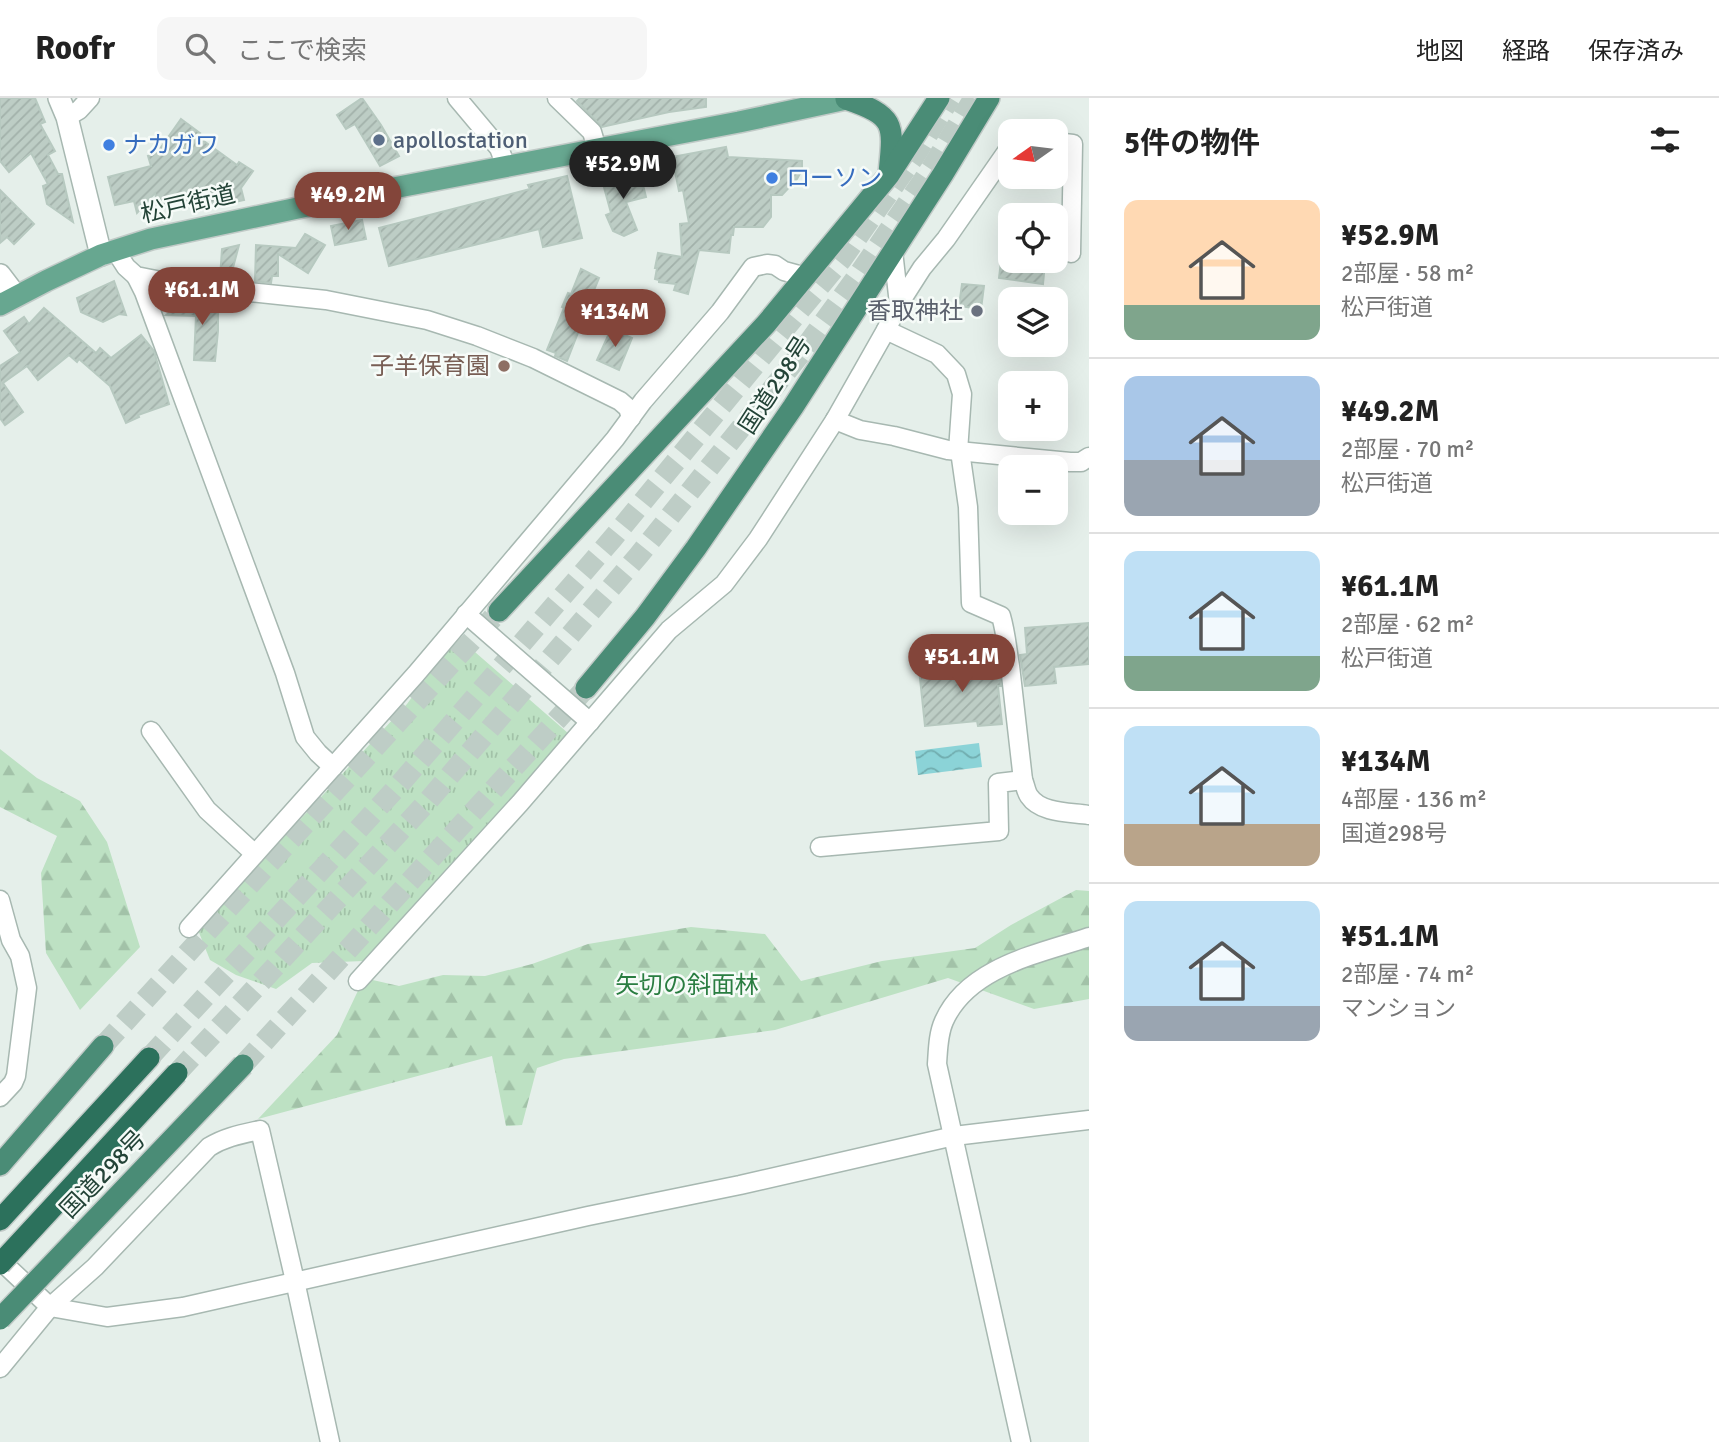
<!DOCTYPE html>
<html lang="ja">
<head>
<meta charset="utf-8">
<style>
  :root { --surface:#fff; --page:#f6f6f6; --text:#222; --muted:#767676; --line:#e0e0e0; --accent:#83453a }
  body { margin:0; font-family:Signika,"Noto Sans JP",sans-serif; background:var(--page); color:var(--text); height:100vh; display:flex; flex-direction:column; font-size:26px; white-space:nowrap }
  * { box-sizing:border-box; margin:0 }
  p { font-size:23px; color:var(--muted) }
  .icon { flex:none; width:38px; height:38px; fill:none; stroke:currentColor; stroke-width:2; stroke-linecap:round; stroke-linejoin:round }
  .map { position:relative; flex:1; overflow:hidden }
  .sheet { display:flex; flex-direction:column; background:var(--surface); width:630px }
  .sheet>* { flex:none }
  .needle { width:46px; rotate:256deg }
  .controls { position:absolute; left:998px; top:21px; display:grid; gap:14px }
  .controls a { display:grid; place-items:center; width:70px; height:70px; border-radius:14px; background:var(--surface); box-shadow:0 7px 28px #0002; font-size:35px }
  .price { position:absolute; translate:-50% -60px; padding:0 16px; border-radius:24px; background:var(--accent); color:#fff; font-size:23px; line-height:46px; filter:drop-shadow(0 2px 4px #0008) }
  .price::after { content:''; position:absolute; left:50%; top:42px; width:21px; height:16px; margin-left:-10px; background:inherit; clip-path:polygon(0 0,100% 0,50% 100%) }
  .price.current { background:#222; color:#fff }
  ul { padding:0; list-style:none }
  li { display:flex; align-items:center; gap:21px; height:175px; padding:0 35px }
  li+li { border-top:2px solid var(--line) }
  li span { display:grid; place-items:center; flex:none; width:196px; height:140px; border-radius:14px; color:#555 }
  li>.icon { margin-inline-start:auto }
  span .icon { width:84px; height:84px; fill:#fffc; stroke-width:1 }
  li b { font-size:30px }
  h2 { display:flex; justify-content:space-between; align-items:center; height:84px; padding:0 35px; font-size:30px }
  header { display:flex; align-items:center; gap:42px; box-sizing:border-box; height:98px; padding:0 35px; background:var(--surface); border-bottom:2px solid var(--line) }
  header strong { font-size:33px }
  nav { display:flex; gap:38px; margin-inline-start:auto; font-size:24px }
  .search { width:490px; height:63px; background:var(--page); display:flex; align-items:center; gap:18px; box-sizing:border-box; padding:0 24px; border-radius:14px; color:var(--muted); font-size:26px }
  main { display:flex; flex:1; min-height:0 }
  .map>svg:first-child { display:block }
  .grass { fill:url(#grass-tufts) }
  .forest { fill:url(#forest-firs) }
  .water { fill:url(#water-waves) }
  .building { fill:url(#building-hatch); stroke:#b7c9c0; stroke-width:2 }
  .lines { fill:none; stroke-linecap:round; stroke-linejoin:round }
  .trunk-tunnel { stroke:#becdc6; stroke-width:21; stroke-dasharray:21 10; stroke-linecap:butt }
  .motorway-tunnel { stroke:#becdc6; stroke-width:21; stroke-dasharray:21 10; stroke-linecap:butt }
  .minor-casing { stroke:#a7b8b1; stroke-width:21 }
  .tertiary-casing { stroke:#a7b8b1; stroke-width:24 }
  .primary-casing { stroke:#c1cac7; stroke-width:24 }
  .trunk-casing { stroke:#c1cac7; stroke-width:24 }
  .motorway-casing { stroke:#c1cac7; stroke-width:24 }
  .minor { stroke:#fff; stroke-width:18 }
  .tertiary { stroke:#fff; stroke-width:21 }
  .primary { stroke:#67a790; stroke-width:21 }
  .trunk { stroke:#4a8c76; stroke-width:21 }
  .motorway { stroke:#2c715c; stroke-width:21 }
  .trunk-bridge-casing { stroke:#c1cac7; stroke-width:24; stroke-linecap:butt }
  .motorway-bridge-casing { stroke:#c1cac7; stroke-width:24; stroke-linecap:butt }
  .trunk-bridge { stroke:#4a8c76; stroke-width:21 }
  .motorway-bridge { stroke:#2c715c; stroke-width:21 }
  .service-dot { fill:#5c6f8a; stroke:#f6fbf8; stroke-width:2.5 }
  .shop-dot { fill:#3f7fe0; stroke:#f6fbf8; stroke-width:2.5 }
  .worship-dot { fill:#6b7280; stroke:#f6fbf8; stroke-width:2.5 }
  .education-dot { fill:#8d6e63; stroke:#f6fbf8; stroke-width:2.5 }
  .labels { text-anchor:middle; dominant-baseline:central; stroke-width:5; stroke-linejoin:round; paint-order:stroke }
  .service-label { font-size:24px; fill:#4e5e75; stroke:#f6fbf8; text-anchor:start }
  .shop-label { font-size:24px; fill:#366cbe; stroke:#f6fbf8; text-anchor:start }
  .street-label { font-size:24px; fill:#234337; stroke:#f6fbf8 }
  .worship-label { font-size:24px; fill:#5b616d; stroke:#f6fbf8; text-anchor:end }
  .education-label { font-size:24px; fill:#785e54; stroke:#f6fbf8; text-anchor:end }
  .park-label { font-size:24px; fill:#2a7d41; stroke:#f6fbf8 }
</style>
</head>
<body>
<header>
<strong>Roofr</strong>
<div class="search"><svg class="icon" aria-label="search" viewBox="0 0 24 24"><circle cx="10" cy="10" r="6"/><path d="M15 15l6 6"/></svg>ここで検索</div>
<nav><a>地図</a><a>経路</a><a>保存済み</a></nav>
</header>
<main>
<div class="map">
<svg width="1089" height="1344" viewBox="0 0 1089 1344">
  <defs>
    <pattern id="grass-tufts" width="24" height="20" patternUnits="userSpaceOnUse" patternTransform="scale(1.75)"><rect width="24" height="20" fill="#bde1c3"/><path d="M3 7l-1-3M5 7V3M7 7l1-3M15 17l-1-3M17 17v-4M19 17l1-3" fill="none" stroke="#a2c2a8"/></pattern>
    <pattern id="forest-firs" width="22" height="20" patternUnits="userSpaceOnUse" patternTransform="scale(1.75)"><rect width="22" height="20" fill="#bde1c3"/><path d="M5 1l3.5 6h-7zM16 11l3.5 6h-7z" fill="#a2c2a8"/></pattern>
    <pattern id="water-waves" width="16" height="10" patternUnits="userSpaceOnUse" patternTransform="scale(1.75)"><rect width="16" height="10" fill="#8bd3d7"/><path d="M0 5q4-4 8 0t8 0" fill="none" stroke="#71adaf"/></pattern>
    <pattern id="building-hatch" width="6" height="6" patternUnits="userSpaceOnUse" patternTransform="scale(1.75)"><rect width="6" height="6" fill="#bdcdc5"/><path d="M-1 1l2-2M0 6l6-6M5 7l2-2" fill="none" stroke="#a2b1aa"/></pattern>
  </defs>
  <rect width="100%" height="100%" fill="#e5efea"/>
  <polygon class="grass" points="460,541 569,636 468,750 364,863 312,865 276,891 236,877 210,862 198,832 407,606 437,565"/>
  <g class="forest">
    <polygon points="0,651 37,680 80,703 107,744 140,849 80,912 46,855 41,775 57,738 0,709"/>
    <polygon points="1076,792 1089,793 1089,901 1034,911 948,880 775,932 564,961 537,970 522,1027 506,1028 492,958 258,1021 337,937 364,880 399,888 443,877 485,878 532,866 588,846 691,829 765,836 801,883 882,863 975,850 1011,827"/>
  </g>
  <polygon class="water" points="979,645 982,669 918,677 915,653"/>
  <g class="building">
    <polygon points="0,0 35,0 45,24 40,26 55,53 48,57 58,76 62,76 73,124 47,106 43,88 48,86 31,55 9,74 0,63"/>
    <polygon points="362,0 381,27 399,58 380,68 355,26 346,31 337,17"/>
    <polygon points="580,0 706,0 706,9 669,14 602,29 577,3"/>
    <polygon points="181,21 200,35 197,38 237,67 239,64 253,73 241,90 244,102 230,105 230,103 195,114 191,102 158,108 155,95 137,115 134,103 115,107 108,79 151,68 148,58 157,55"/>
    <polygon points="726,49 728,59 802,63 802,72 797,81 782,97 771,97 771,119 763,129 734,129 733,137 731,137 729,155 699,152 688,196 674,192 676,186 659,184 659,182 655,181 657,170 655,170 658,155 682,159 680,126 689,125 683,92 679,93 672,59"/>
    <polygon points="636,72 639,84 642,83 646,99 626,104 637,132 624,138 613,133 606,117 611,115 602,82"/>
    <polygon points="567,78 582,140 543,149 539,131 389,168 379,130 530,91 528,87"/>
    <polygon points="0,92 34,126 14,146 7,139 0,145"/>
    <polygon points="362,122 366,141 335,147 331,128"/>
    <polygon points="305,136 325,147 308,175 278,156 278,178 272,178 271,185 255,183 256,147 296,150"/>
    <polygon points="239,147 230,181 220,180 222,151"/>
    <polygon points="1001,163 1027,163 1045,165 1043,186 999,180"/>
    <polygon points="581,171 599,180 590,202 587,201 577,225 581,227 567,263 555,258 556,255 547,252 564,210 562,209 568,195 571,196"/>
    <polygon points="114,183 126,217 119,216 103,224 81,214 77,200"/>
    <polygon points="962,186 984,188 981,211 959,208"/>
    <polygon points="185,203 218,203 218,233 215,263 194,262 196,218 166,217"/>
    <polygon points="44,210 96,255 100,250 111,260 141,237 154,253 169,306 138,317 139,319 126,325 110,288 79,261 77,264 69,257 38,282 27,268 3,285 23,314 5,327 0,320 0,268 20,255 4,233 24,219 29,226"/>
    <polygon points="611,231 632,240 619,272 597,262"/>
    <polygon points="1089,525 1089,566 1054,569 1056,585 1025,588 1020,557 1027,556 1025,530"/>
    <polygon points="998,563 1001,588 998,588 1002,626 978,628 977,623 925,628 919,571"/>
  </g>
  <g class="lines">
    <g class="trunk-tunnel">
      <polyline points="103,948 499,513"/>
      <polyline points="243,967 586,590"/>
    </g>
    <g class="motorway-tunnel">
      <polyline points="149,960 399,687 613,440 842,161 914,59 950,0"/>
      <polyline points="177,975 428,703 639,457 798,259 859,176 931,71 974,0"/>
    </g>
    <defs>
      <g id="minor">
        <polyline points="457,0 499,50 506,68"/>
        <polyline points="557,0 592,34 597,51"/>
        <polyline points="67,19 79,12 90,0"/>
        <polyline points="1021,33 1023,33"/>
        <polyline points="1055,44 1073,46 1071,155"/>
        <polyline points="115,152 126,169 136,178 181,187 326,202 427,222 477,238 533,260 620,303 628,310 631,320"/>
        <polyline points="893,153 899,206"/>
        <polyline points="136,178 144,194 285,575 305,639 318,655 333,669"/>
        <polyline points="886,232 937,256 956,276 962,296 958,353"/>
        <polyline points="835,322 860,332 894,338 948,352 1070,364 1081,364 1089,359"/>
        <path d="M 960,353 L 968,409 L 971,505 L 1001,518 C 1006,535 1007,551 1010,568 L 1023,682 C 1025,686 1026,694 1029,698 C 1041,716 1071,714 1089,717"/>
        <polyline points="466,516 590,624"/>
        <polyline points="151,633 207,712 255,756"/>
        <polyline points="820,749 999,733 998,685 1023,682"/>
        <polyline points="0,802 11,842 20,858 27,890 16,978 13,985 0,999"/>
        <polyline points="189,830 416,576 615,341 643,303 720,214 753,169 767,166 775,167 784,173 806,179"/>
        <polyline points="358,883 520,705 669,532 724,486 758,441 835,322 886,232 899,206 922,170 946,141 1010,49"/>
        <polyline points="0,1162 50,1209 107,1219 183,1209 588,1118 740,1087 954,1038 1089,1022"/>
        <path d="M 0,1270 L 50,1209 L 95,1169 L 209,1049 C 225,1039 242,1036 260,1032 L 295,1183 L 330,1344"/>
        <path d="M 1021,1344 L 937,966 C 938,952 938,936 944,923 C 968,869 1038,856 1089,839"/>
      </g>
      <g id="tertiary">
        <polyline points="59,0 67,19 101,157"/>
        <polyline points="0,177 16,198"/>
      </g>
      <polyline id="primary" points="0,207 46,183 101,157 151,141 383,92 739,24 851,0"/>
      <g id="trunk">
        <path d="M 846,1 C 896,18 894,26 889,75"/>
        <polyline points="499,513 766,226 889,77 939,0"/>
        <polyline points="586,590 645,519 696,450 793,309 943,76 989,0"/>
        <polyline points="0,1067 103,948"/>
      </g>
      <polyline id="motorway" points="0,1122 149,960"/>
    </defs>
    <use href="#minor" class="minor-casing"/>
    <use href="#tertiary" class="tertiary-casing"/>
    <use href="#primary" class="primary-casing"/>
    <use href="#trunk" class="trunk-casing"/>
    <use href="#motorway" class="motorway-casing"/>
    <use href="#minor" class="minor"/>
    <use href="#tertiary" class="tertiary"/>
    <use href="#primary" class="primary"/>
    <use href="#trunk" class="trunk"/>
    <use href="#motorway" class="motorway"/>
    <defs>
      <polyline id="trunk-bridge" points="0,1221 243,967"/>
      <polyline id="motorway-bridge" points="0,1166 177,975"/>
    </defs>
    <use href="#trunk-bridge" class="trunk-bridge-casing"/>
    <use href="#motorway-bridge" class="motorway-bridge-casing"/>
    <use href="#trunk-bridge" class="trunk-bridge"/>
    <use href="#motorway-bridge" class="motorway-bridge"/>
  </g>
  <circle class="service-dot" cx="379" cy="42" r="7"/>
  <g class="shop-dot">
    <circle cx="109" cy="47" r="7"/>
    <circle cx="772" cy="80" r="7"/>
  </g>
  <circle class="worship-dot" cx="977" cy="213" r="7"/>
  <circle class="education-dot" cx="504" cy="268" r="7"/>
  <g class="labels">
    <g class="service-label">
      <text x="393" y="42">apollostation</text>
    </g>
    <g class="shop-label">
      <text x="123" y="47">ナカガワ</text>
      <text x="786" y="80">ローソン</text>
    </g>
    <g class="street-label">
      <text transform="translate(188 106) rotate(-13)">松戸街道</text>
      <text transform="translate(775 287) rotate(-57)">国道298号</text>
      <text transform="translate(103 1076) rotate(-46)">国道298号</text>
    </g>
    <g class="worship-label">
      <text x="963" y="213">香取神社</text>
    </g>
    <g class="education-label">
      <text x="490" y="268">子羊保育園</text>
    </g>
    <g class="park-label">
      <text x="687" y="887">矢切の斜面林</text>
    </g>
  </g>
</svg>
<div class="controls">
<a><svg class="needle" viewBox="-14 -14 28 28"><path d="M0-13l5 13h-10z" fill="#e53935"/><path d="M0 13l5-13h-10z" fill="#767676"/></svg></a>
<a><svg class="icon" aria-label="locate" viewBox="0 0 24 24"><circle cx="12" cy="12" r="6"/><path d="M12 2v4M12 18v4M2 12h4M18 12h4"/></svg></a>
<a><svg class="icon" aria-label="layers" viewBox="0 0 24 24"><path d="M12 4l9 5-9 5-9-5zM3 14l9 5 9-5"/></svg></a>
<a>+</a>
<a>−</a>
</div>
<b class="price current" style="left:623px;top:103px">¥52.9M</b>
<b class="price" style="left:348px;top:134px">¥49.2M</b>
<b class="price" style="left:202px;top:229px">¥61.1M</b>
<b class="price" style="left:615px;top:251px">¥134M</b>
<b class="price" style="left:962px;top:596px">¥51.1M</b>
</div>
<section class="sheet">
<h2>5件の物件<svg class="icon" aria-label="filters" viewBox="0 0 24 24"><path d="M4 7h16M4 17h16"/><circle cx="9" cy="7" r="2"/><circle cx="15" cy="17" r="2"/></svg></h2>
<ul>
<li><span style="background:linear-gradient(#ffd9b3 75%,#7fa58c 0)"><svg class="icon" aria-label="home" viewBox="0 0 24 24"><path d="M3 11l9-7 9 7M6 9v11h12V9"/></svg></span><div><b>¥52.9M</b><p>2部屋 · 58 m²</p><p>松戸街道</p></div></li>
<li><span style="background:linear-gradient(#a9c7e8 60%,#9aa5b1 0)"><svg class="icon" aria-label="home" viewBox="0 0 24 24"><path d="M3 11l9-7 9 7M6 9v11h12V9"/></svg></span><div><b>¥49.2M</b><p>2部屋 · 70 m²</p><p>松戸街道</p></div></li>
<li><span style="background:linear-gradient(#bfe0f5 75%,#7fa58c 0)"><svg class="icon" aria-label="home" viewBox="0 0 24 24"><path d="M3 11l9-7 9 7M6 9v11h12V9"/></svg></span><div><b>¥61.1M</b><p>2部屋 · 62 m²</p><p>松戸街道</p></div></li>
<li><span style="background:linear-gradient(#bfe0f5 70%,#b9a48a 0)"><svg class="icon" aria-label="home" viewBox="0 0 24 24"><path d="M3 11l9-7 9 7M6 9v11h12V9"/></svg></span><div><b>¥134M</b><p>4部屋 · 136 m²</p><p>国道298号</p></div></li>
<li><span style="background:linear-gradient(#bfe0f5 75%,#9aa5b1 0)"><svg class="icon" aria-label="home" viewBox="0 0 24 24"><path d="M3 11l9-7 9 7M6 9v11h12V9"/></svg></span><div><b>¥51.1M</b><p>2部屋 · 74 m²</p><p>マンション</p></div></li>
</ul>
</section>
</main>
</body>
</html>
